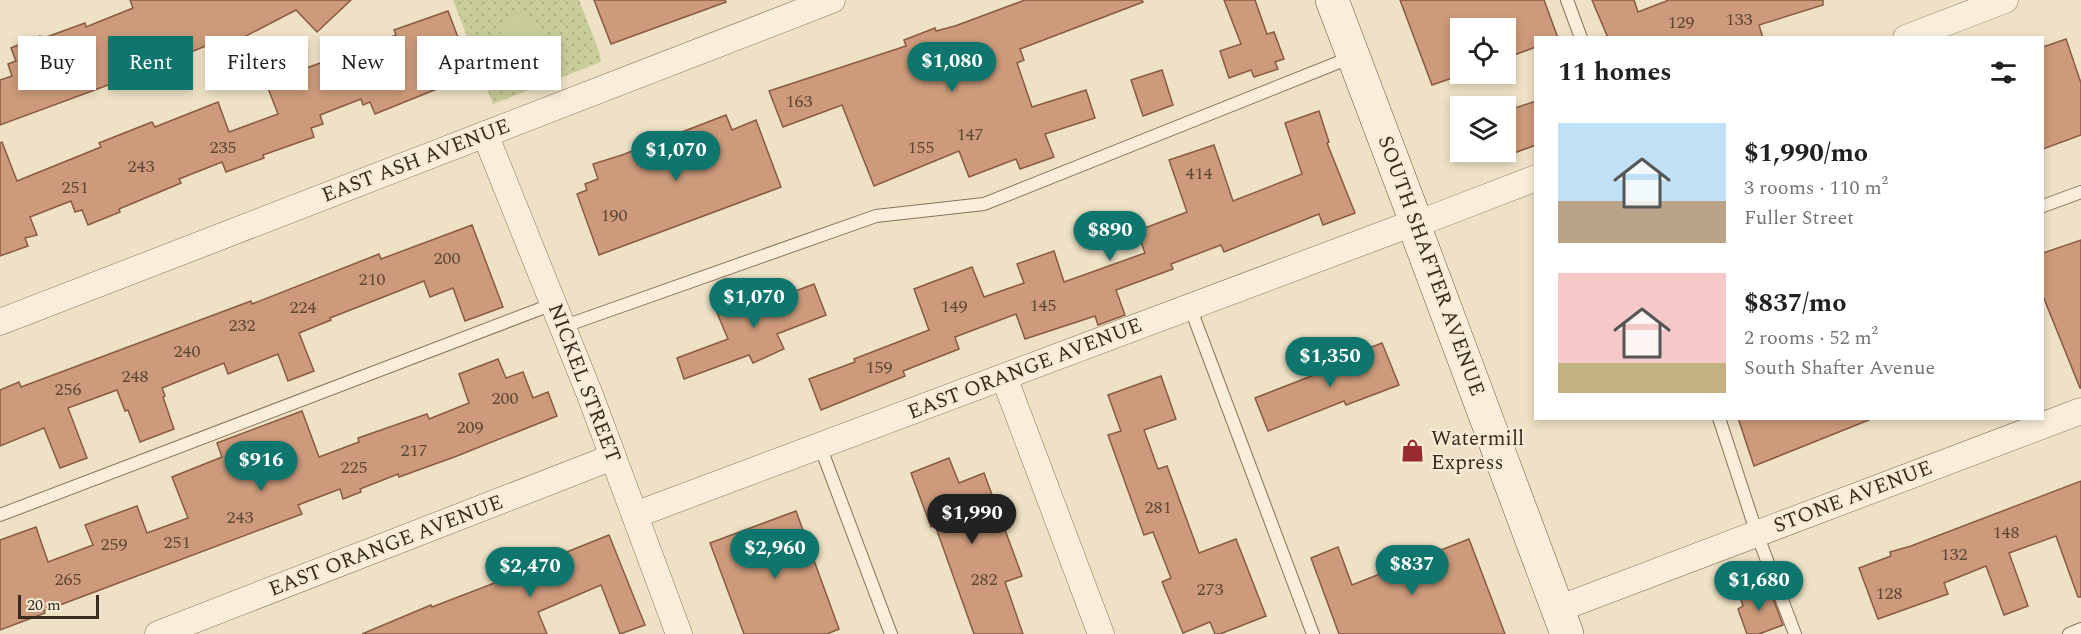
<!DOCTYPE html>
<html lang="en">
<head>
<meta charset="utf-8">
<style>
  :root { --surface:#fff; --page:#f2f2f2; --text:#202124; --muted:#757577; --accent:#0f766e }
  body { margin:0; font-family:Spectral,serif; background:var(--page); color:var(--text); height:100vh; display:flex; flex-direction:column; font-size:22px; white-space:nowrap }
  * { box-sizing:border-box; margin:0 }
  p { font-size:20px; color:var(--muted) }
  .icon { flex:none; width:33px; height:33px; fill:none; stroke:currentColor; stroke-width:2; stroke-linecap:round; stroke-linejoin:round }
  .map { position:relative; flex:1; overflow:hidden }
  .drawer { position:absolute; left:1534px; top:36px; width:510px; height:384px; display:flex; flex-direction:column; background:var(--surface); border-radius:0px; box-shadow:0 3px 9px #0003 }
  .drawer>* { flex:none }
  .guide { position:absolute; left:18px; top:36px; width:570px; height:54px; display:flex; gap:12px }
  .tools { position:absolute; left:1450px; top:18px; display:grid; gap:12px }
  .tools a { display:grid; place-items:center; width:66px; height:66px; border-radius:0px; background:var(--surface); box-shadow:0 3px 9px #0003; font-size:30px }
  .scale { position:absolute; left:18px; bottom:15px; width:81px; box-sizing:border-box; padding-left:6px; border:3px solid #3a2b1f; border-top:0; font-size:16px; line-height:21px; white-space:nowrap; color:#3a2b1f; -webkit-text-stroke:4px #f6ebd5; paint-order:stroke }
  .price { position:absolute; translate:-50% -51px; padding:0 14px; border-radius:21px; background:var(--accent); color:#fff; font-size:20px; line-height:39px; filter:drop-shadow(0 2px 3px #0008) }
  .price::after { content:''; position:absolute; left:50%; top:36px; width:18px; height:14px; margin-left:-9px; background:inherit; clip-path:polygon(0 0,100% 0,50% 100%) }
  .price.selected { background:#222; color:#fff }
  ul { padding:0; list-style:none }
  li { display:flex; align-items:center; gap:18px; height:150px; padding:0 24px }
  li span { display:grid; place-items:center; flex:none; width:168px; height:120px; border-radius:0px; color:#555 }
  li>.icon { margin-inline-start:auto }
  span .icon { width:72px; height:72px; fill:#fffc; stroke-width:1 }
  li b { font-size:26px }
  h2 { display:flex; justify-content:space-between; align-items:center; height:72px; padding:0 24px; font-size:26px }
  .tag { padding:0 21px; border-radius:0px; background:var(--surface); box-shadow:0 3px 9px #0003; font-size:21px; line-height:54px }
  .tag.selected { background:var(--accent); color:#fff }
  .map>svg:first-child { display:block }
  .grass { fill:url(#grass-dots) }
  .park { fill:#c8cd99 }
  .building { fill:#cd9b7b; stroke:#895b41; stroke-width:1.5 }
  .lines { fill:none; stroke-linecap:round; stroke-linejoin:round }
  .service-casing { stroke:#8a735b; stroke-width:14 }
  .minor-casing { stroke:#8a735b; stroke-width:27 }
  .secondary-casing { stroke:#6c543e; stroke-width:34 }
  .service { stroke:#f9eed9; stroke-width:12 }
  .minor { stroke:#f9eed9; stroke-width:26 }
  .secondary { stroke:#f9eed9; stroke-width:33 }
  .labels { text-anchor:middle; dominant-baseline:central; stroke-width:4.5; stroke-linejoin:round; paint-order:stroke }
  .number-label { font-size:18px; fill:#5f4736 }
  .street-label { font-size:21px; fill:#3a2b1f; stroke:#f6ebd5 }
  .poi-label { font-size:21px; fill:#3a2b1f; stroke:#f6ebd5; text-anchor:start }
</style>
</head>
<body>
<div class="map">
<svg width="2081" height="634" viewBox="0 0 2081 634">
  <defs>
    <pattern id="grass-dots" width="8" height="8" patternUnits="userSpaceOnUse" patternTransform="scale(1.5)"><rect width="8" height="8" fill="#c8cd99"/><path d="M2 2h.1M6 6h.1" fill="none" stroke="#adb083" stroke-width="1.8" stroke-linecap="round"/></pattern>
  </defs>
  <rect width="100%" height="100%" fill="#eee1c5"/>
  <polygon class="grass" points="453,0 579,0 599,51 601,62 493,104"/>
  <polygon class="park" points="514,11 546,30 526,64 494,45"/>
  <g class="building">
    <polygon points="130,0 351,0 317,32 296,10 217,51 213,43 127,78 0,125 0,80 12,76 8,64 16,61 11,48 40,36 41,39 85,23 86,27 133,8"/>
    <polygon points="594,0 725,0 726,2 611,44"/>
    <polygon points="1025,0 1142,0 1143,2 1020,49 1024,60 1017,63 1032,107 1086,90 1095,118 1045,134 1054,157 1020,169 1016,159 969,177 959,151 874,186 842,105 783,127 769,91 906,46 904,40 935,28 936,31 955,26"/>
    <polygon points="1224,0 1255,0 1267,34 1274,32 1284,59 1275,62 1278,69 1254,77 1251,70 1229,78 1220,51 1241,44"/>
    <polygon points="1400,0 1544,0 1558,38 1536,38 1536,47 1506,58 1506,28 1461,28 1461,75 1432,85"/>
    <polygon points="1592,0 1634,0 1638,12 1669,0 1823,0 1823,5 1759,25 1763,38 1608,38"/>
    <polygon points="448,11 470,69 456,74 459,80 375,114 370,102 363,105 361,99 320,115 323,124 311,128 314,137 263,155 264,158 226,172 222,162 179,179 181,183 119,209 120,212 88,225 82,210 75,212 71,201 30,217 37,235 25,238 28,246 0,256 0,143 2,142 17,181 101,147 99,143 152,122 155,127 218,102 229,132 278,114 266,83 396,35 394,30"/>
    <polygon points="2066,39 2081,83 2081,135 2043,149 2043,47"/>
    <polygon points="1162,70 1173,105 1143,116 1131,80"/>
    <polygon points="1536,101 1536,145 1506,156 1506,111"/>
    <polygon points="1319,111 1329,142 1327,143 1355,213 1323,225 1319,214 1224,252 1221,245 1171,264 1173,269 1116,290 1125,315 1098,325 1095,316 1025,339 1016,314 955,337 959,349 903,371 905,376 821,410 809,379 855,362 854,359 929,330 914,289 972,267 984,297 1024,283 1017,264 1054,251 1064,282 1145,253 1137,231 1187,212 1169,160 1214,145 1233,201 1302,174 1285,123"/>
    <polygon points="726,115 732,130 756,120 781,187 599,255 577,194 587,190 585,184 598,179 593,164 622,155"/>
    <polygon points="472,225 503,307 465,321 453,288 430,297 424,281 330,318 331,320 299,333 314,371 288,381 278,354 228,374 224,363 162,388 165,396 163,397 174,429 140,442 128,410 125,411 117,390 68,408 87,458 60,468 44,428 0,446 0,390 19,382 21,387 251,301 252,304 379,254 381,259"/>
    <polygon points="2081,240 2081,388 2080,388 2043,296 2043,253"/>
    <polygon points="814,284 826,315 777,334 784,349 753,363 749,355 684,379 677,358 728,339 715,308 759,290 764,303"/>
    <polygon points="1382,343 1399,385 1346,405 1344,401 1268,431 1255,398 1332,368 1330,363"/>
    <polygon points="498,359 506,378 523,372 533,398 548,392 557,416 457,456 399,477 398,474 360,489 361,492 343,499 340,489 298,505 302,514 44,611 45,613 0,630 0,540 36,527 48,562 93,545 85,525 137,506 147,533 188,518 172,477 222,457 217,443 302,411 319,457 359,442 358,438 427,414 429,419 469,403 459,374"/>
    <polygon points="1161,376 1176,419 1144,430 1158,469 1167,466 1199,553 1236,539 1266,616 1220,634 1215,634 1210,622 1183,633 1162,582 1171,578 1153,532 1144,535 1108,435 1121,431 1108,395"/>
    <polygon points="1738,418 1869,418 1869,420 1754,466"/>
    <polygon points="949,458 959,483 984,473 1022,576 1005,582 1023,634 974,634 935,525 931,527 911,473"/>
    <polygon points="2081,481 2081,597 2078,597 2056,536 2009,553 2028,606 2004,615 1986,566 1944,583 1948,594 1878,619 1859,568 1891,556 1890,552 1911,546"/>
    <polygon points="796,511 839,629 827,634 744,634 710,543"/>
    <polygon points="609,535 645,625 620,634 601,585 538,612 547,634 362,634 431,605 432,607 523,572 522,570"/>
    <polygon points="1469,539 1505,634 1339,634 1311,558 1338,547 1352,585"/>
    <polygon points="1768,585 1783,625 1759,634 1747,634 1738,609 1743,606 1740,596"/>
  </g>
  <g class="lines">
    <defs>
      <g id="service">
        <polyline points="1567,0 1581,38"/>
        <polyline points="2043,206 2081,192"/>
        <polyline points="1190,307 1313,634"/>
        <polyline points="562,327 876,216 984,204 1352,57"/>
        <polyline points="1719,418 1757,534 1795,634"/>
        <polyline points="820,446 891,634"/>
        <polyline points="0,515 553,304"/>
        <polyline points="2069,634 2081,629"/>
      </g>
      <g id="minor">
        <polyline points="1906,38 2005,0"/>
        <polyline points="485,134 590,395 679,634"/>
        <polyline points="1414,225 1536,178"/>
        <polyline points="0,322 832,0"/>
        <polyline points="1004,377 1101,634"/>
        <polyline points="635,515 1416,222"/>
        <polyline points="1558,609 2081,411"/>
        <polyline points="158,634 613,457"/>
      </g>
      <polyline id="secondary" points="1332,0 1416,222 1414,225 1567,634"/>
    </defs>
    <use href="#service" class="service-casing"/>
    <use href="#minor" class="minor-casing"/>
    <use href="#secondary" class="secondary-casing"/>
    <use href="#service" class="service"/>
    <use href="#minor" class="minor"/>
    <use href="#secondary" class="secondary"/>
  </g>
  <defs>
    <symbol id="shop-bare" viewBox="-9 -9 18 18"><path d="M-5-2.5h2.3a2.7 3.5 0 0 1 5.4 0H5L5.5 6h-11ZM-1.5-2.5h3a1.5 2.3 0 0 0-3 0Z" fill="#992b2f" stroke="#f6ebd5" stroke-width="2.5" paint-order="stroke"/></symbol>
  </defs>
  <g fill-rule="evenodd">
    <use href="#shop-bare" x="1396" y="434" width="33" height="33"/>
  </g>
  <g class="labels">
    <g class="number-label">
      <text x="1739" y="19">133</text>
      <text x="1681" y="22">129</text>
      <text x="799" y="101">163</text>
      <text x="970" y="134">147</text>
      <text x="223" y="147">235</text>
      <text x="921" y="147">155</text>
      <text x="141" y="166">243</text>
      <text x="1199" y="173">414</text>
      <text x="75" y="187">251</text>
      <text x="614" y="215">190</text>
      <text x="447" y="258">200</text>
      <text x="372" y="279">210</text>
      <text x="1043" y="305">145</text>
      <text x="954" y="306">149</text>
      <text x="303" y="307">224</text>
      <text x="242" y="325">232</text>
      <text x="187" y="351">240</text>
      <text x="879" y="367">159</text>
      <text x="135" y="376">248</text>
      <text x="68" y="389">256</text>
      <text x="505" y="398">200</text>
      <text x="470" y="427">209</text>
      <text x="414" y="450">217</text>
      <text x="354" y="467">225</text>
      <text x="1158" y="507">281</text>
      <text x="240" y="517">243</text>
      <text x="2006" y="532">148</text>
      <text x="177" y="542">251</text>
      <text x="114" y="544">259</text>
      <text x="1954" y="554">132</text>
      <text x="68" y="579">265</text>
      <text x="984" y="579">282</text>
      <text x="1210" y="589">273</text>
      <text x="1889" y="593">128</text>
    </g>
    <g class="street-label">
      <text transform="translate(416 161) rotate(-21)">EAST ASH AVENUE</text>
      <text transform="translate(1431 266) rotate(70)">SOUTH SHAFTER AVENUE</text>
      <text transform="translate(1025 369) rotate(-21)">EAST ORANGE AVENUE</text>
      <text transform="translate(584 383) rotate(69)">NICKEL STREET</text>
      <text transform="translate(1853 497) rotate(-21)">STONE AVENUE</text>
      <text transform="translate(386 546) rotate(-21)">EAST ORANGE AVENUE</text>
    </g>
    <g class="poi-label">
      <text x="1431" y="439">Watermill<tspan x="1431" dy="24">Express</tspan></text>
    </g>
  </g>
</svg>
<div class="tools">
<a><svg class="icon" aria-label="locate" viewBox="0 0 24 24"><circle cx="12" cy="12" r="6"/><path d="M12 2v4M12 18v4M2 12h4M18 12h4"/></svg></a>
<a><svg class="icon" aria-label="layers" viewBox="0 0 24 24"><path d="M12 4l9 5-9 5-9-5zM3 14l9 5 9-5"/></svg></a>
</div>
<div class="scale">20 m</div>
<b class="price" style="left:952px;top:93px">$1,080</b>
<b class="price" style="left:676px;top:182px">$1,070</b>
<b class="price" style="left:1110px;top:262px">$890</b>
<b class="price" style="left:754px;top:329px">$1,070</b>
<b class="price" style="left:1330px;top:388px">$1,350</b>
<b class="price" style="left:261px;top:492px">$916</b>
<b class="price selected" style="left:972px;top:545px">$1,990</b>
<b class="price" style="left:775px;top:580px">$2,960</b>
<b class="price" style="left:1412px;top:596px">$837</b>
<b class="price" style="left:530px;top:598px">$2,470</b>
<b class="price" style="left:1759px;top:612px">$1,680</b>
<div class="guide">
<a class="tag">Buy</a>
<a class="tag selected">Rent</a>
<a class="tag">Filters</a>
<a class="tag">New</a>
<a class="tag">Apartment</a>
</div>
<section class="drawer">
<h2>11 homes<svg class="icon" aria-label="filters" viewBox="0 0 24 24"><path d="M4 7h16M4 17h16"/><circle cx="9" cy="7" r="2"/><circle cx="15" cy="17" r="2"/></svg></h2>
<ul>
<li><span style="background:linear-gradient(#bfe0f5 65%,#b9a48a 0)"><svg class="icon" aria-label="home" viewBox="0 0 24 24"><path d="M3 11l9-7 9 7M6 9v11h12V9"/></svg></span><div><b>$1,990/mo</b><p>3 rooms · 110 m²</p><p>Fuller Street</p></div></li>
<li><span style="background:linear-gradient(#f6c9c9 75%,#c2b280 0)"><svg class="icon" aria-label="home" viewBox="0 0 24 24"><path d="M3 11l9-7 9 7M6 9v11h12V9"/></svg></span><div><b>$837/mo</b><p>2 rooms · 52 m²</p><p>South Shafter Avenue</p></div></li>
</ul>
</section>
</div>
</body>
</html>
